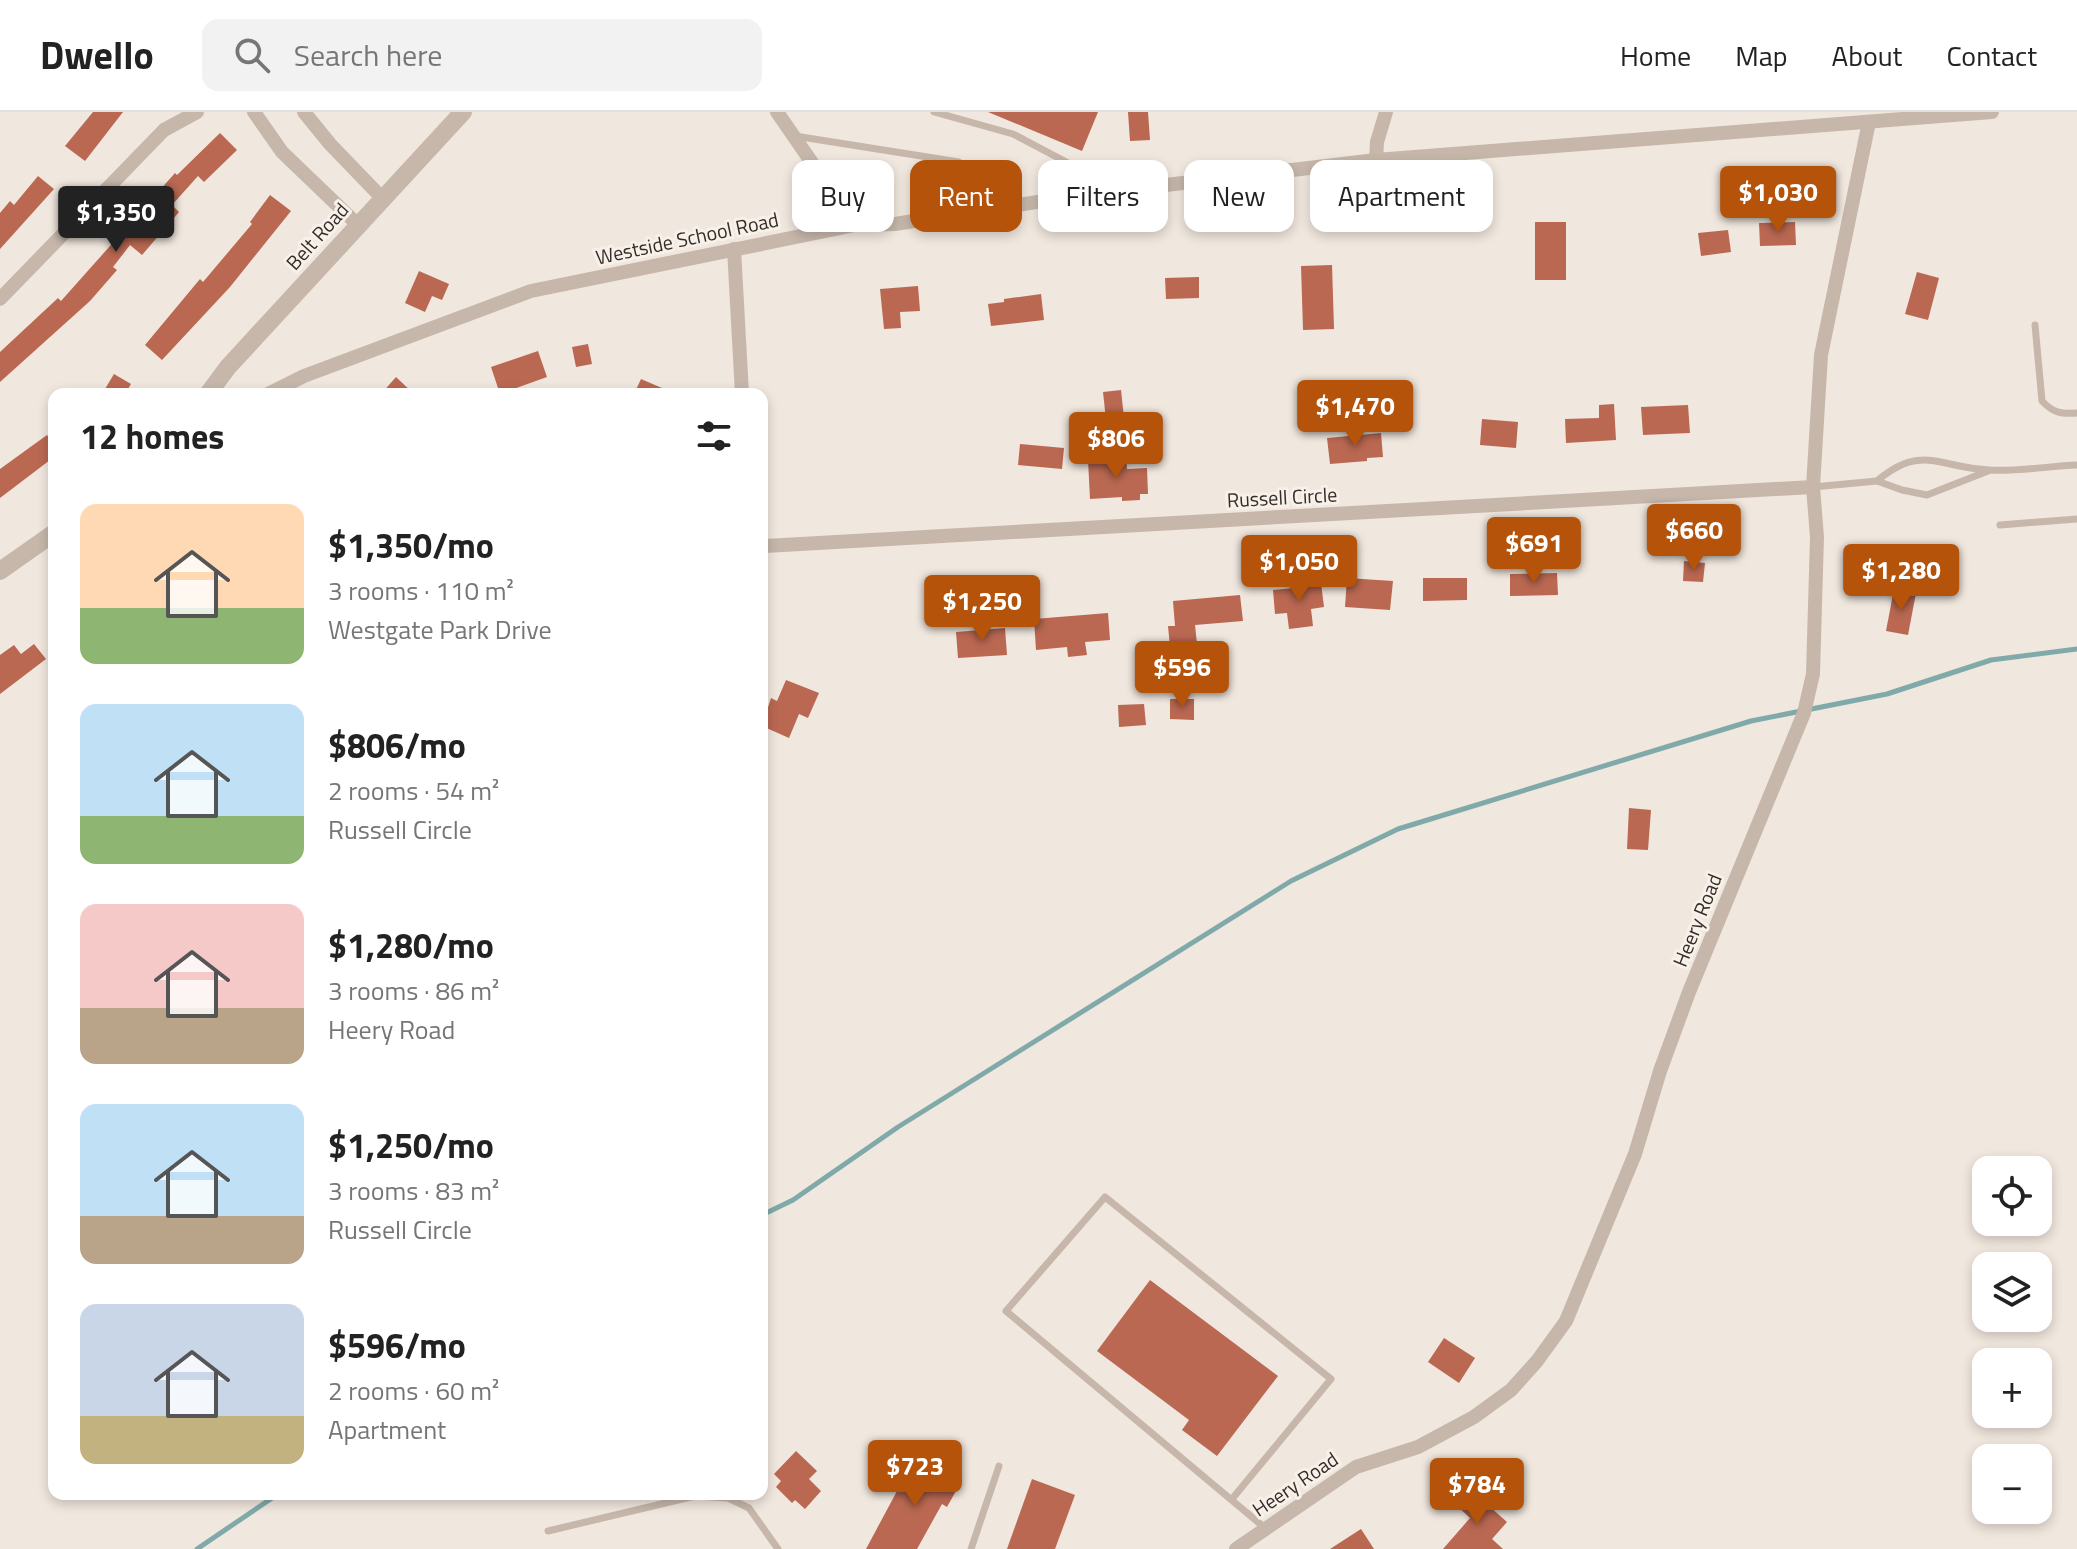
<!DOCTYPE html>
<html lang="en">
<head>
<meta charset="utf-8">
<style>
  :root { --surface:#fff; --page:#f2f2f2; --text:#222; --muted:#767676; --line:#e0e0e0; --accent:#b45309 }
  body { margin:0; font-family:"Titillium Web",sans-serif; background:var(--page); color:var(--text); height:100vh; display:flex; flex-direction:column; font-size:30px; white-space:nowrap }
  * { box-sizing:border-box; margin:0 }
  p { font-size:26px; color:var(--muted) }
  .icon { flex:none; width:44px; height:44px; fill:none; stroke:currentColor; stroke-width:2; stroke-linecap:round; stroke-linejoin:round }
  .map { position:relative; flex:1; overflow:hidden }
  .side { position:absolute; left:48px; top:276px; width:720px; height:1112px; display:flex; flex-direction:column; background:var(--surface); border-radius:16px; box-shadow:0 4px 12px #0003 }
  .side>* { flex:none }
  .banner { position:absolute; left:792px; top:48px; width:760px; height:72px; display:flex; gap:16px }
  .fabs { position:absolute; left:1972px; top:1044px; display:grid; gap:16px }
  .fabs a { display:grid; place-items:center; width:80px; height:80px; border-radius:16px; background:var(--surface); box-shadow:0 4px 12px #0003; font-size:40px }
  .price { position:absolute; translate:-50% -68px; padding:0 18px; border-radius:8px; background:var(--accent); color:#fff; font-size:26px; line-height:52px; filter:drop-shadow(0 2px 4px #0008) }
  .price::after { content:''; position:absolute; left:50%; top:48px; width:24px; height:18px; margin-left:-12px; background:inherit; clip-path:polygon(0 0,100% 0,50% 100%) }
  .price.current { background:#222; color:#fff }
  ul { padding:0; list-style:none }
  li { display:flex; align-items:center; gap:24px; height:200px; padding:0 32px }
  li span { display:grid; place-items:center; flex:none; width:224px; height:160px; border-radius:16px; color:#555 }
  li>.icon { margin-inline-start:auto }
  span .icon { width:96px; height:96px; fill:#fffc; stroke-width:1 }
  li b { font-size:34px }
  h2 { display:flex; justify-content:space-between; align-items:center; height:96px; padding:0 32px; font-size:34px }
  .pill { padding:0 28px; border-radius:16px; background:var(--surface); box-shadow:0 4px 12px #0003; font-size:28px; line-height:72px }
  .pill.current { background:var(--accent); color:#fff }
  header { display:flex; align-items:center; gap:48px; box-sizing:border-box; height:112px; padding:0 40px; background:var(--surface); border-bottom:2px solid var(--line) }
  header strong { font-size:38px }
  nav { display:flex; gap:44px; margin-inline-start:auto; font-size:28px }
  .search { width:560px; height:72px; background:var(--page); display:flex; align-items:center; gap:20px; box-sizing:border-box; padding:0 28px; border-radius:16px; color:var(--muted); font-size:30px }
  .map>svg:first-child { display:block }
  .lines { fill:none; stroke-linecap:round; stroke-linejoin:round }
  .stream { stroke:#80aaaa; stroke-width:5 }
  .building { fill:#ba6852 }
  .service { stroke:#c7b7ab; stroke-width:7 }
  .minor { stroke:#c7b7ab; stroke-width:14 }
  .tertiary { stroke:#c7b7ab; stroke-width:18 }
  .labels { text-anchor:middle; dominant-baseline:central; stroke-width:6; stroke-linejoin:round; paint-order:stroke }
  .street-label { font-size:20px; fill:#362d29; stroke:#f8f1ea }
</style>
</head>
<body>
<header>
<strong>Dwello</strong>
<div class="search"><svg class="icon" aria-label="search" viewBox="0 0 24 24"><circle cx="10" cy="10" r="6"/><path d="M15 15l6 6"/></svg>Search here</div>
<nav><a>Home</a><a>Map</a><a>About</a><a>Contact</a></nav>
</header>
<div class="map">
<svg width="2077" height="1437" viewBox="0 0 2077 1437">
  <rect width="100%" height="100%" fill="#f0e7de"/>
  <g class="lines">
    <g class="stream">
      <polyline points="762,1103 793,1088 898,1015 1291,769 1398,717 1751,609 1887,582 1991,548 2077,537"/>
      <polyline points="197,1437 278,1382"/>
    </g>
  </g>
  <g class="building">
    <polygon points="93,0 123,0 85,49 65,34"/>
    <polygon points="988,0 1098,0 1082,39"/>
    <polygon points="1128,0 1148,0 1150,28 1130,29"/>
    <polygon points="220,21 237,38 204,70 198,64 172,93 179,100 142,143 130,133 113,155 117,158 90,189 0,270 0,240 58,186 61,189 175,61 177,63"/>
    <polygon points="38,64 54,77 0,137 0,101 10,89 14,93"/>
    <polygon points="270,83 291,99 230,175 162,248 145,233 200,167 203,170 252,112 250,110"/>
    <rect x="1535" y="110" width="31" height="58"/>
    <polygon points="1795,110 1796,133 1760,134 1759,111"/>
    <polygon points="1728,118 1731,140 1701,144 1698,121"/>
    <polygon points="1332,153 1334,217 1303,218 1301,154"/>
    <polygon points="419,159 449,172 442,188 432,184 425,200 405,191"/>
    <polygon points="1917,160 1939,166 1928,208 1905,202"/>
    <polygon points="1199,165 1199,186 1166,187 1165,166"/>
    <polygon points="918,174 920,199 900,200 901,216 884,217 880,177"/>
    <polygon points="1041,182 1044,208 991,214 988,192 1004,190 1004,187"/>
    <polygon points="588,232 592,252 576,255 572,235"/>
    <polygon points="538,239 547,265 500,282 491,255"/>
    <polygon points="114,262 131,272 125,282 102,282"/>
    <polygon points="396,265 414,282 381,282"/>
    <polygon points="641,267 676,282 634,282"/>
    <polygon points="1121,278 1124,306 1106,308 1103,280"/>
    <polygon points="1614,292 1616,328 1566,331 1565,307 1599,306 1599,293"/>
    <polygon points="1688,293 1690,321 1643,323 1641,295"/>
    <polygon points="1482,307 1518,310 1516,336 1480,333"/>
    <polygon points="1381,321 1383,345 1367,346 1367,349 1330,352 1327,326"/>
    <polygon points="47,323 54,333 54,345 0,386 0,357"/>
    <polygon points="1020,332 1064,336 1062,357 1018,353"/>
    <polygon points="1126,345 1127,357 1147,356 1148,382 1140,382 1140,388 1122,389 1122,385 1090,387 1088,348"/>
    <polygon points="1684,449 1705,451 1703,470 1683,469"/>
    <polygon points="1557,461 1558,483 1510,484 1510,462"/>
    <polygon points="1347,466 1393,469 1390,498 1345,495"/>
    <polygon points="1423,466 1467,466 1467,488 1423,489"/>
    <polygon points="1310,468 1310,472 1321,471 1324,495 1311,497 1313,514 1289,517 1287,501 1275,502 1273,478 1294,476 1293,470"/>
    <polygon points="1894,477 1916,481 1908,523 1886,519"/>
    <polygon points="1240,483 1243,509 1195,513 1197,532 1170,535 1168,514 1175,514 1173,489"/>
    <polygon points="1108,501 1110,528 1085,530 1087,543 1068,545 1067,535 1036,538 1034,507"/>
    <polygon points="1005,516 1007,543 958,546 956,520"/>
    <polygon points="34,532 46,547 0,582 0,543 14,533 21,542"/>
    <polygon points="786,568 819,581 808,606 799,602 789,626 762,614 771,586 777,589"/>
    <polygon points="1170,587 1194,587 1194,608 1170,607"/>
    <polygon points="1144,592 1146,613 1119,615 1118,593"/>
    <polygon points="1629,696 1651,698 1648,738 1627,737"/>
    <polygon points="1150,1168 1278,1264 1217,1344 1182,1318 1189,1308 1097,1239"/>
    <polygon points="1444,1226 1475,1246 1459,1271 1428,1250"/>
    <polygon points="796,1339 817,1359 809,1367 821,1379 805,1397 795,1388 792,1391 776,1375 781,1369 774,1362"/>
    <polygon points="922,1346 962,1368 947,1395 942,1392 917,1437 866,1437 904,1366 909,1369"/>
    <polygon points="1032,1367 1075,1383 1055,1437 1007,1437"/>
    <polygon points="1471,1378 1507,1410 1492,1427 1503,1437 1443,1437 1470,1406 1457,1394"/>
    <polygon points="1361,1417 1374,1437 1330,1437"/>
  </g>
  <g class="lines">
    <g class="service">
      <polyline points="934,0 1013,22 1070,52 1082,83"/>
      <polyline points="795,24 959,50 979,97"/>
      <path d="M 2035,213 L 2042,289 C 2053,301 2061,302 2077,301"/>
      <path d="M 1877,369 C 1922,331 1940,356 1989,358 C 2018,360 2048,354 2077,353"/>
      <polyline points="1813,375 1877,369 1902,378 1927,383 1988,359"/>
      <polyline points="2000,413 2077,407"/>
      <polyline points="1232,1387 1331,1267 1105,1085 1006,1199 1265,1416"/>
      <polyline points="548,1419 695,1384 728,1386 749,1396 778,1437"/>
      <polyline points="971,1437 999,1354"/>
    </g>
    <g class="minor">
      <polyline points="254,0 282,40 357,112"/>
      <polyline points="304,0 330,32 382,86"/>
      <polyline points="777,0 855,113"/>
      <polyline points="1376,48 1377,30 1386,0"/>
      <polyline points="734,137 742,282"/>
      <polyline points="0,187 164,18 197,0"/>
      <polyline points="268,282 304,264 531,179 855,113 895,112 1082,83 1376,48 1992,0"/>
      <polyline points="765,434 1813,375"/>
      <polyline points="1236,1437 1356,1355 1418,1335 1474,1305 1511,1278 1537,1249 1566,1209 1635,1042 1660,959 1689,880 1804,601 1813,562 1817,425 1813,375 1821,243 1869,10"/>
    </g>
    <g class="tertiary">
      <polyline points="208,282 228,255 463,0"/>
      <polyline points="0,459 54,421"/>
    </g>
  </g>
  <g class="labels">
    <g class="street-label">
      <text transform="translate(317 124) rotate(-48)">Belt Road</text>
      <text transform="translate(687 126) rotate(-12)">Westside School Road</text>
      <text transform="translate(1282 385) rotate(-3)">Russell Circle</text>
      <text transform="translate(1697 808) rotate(-68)">Heery Road</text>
      <text transform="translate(1295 1372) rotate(-34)">Heery Road</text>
    </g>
  </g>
</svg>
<div class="fabs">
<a><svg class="icon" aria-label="locate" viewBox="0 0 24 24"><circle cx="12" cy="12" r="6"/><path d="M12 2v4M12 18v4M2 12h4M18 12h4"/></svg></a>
<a><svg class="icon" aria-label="layers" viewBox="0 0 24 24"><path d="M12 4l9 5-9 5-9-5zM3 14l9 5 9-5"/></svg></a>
<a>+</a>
<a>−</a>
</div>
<b class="price" style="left:1778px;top:122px">$1,030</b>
<b class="price current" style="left:116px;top:142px">$1,350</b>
<b class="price" style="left:1355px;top:336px">$1,470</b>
<b class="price" style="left:1116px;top:368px">$806</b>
<b class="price" style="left:1694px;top:460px">$660</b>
<b class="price" style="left:1534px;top:473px">$691</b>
<b class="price" style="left:1299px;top:491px">$1,050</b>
<b class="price" style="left:1901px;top:500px">$1,280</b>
<b class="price" style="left:982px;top:531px">$1,250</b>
<b class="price" style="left:1182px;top:597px">$596</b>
<b class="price" style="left:915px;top:1396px">$723</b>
<b class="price" style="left:1477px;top:1414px">$784</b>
<div class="banner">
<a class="pill">Buy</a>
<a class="pill current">Rent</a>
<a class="pill">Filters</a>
<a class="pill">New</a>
<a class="pill">Apartment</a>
</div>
<section class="side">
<h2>12 homes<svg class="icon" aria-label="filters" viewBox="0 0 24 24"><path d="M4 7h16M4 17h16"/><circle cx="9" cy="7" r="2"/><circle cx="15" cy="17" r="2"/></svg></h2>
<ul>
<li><span style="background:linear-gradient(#ffd9b3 65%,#8fb573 0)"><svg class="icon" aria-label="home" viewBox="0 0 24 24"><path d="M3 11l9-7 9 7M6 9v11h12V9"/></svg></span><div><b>$1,350/mo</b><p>3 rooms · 110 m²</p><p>Westgate Park Drive</p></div></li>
<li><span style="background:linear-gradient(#bfe0f5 70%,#8fb573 0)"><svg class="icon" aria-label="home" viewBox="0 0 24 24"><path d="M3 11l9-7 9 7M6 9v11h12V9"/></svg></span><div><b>$806/mo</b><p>2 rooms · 54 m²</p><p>Russell Circle</p></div></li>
<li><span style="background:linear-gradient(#f6c9c9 65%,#b9a48a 0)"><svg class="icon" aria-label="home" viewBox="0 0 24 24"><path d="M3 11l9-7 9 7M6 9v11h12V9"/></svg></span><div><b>$1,280/mo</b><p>3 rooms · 86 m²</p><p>Heery Road</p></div></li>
<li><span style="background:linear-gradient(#bfe0f5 70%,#b9a48a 0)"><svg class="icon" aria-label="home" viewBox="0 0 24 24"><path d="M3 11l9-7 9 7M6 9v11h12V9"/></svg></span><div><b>$1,250/mo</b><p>3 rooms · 83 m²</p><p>Russell Circle</p></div></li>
<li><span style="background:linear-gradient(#c9d6e8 70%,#c2b280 0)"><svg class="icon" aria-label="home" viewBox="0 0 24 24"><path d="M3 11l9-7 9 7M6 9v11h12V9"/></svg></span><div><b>$596/mo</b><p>2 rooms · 60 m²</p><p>Apartment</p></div></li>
</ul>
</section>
</div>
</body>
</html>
